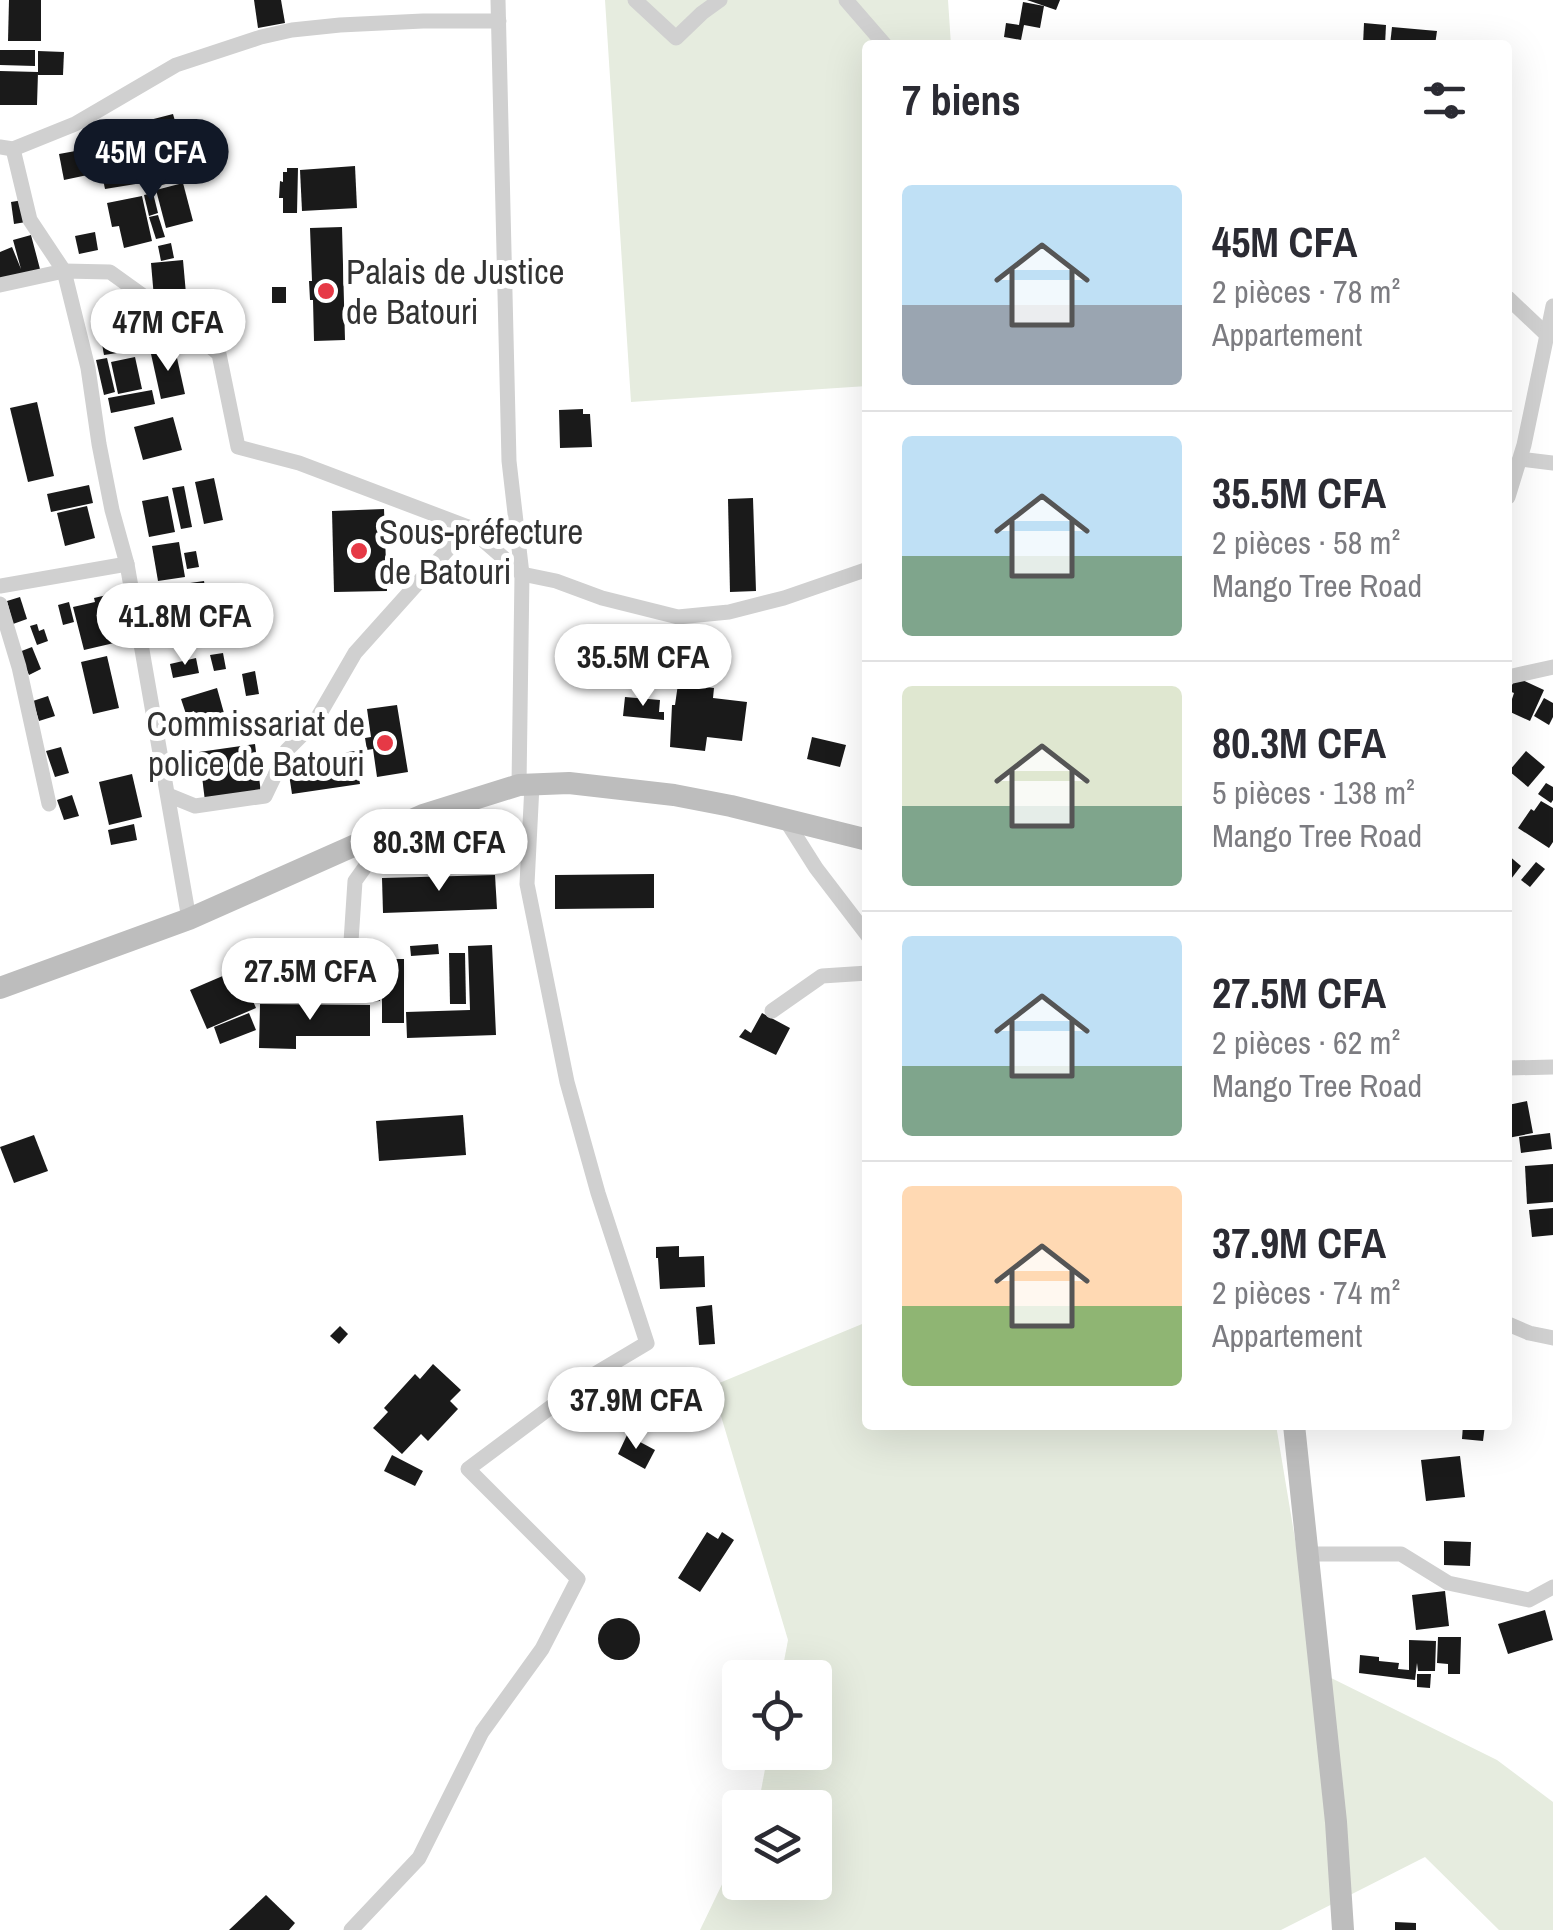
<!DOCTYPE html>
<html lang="fr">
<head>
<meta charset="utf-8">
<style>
  :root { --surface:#fff; --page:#f7f7f7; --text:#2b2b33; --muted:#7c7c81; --line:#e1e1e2; --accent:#111827 }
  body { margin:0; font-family:"Archivo Narrow",sans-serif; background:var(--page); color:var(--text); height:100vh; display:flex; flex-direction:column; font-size:38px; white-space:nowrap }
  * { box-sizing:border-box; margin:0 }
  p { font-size:32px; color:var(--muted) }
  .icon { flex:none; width:55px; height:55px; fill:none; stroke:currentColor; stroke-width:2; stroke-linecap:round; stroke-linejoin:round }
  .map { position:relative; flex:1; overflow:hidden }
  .details { position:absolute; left:862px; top:40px; width:650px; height:1390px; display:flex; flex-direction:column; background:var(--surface); border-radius:10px; box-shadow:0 10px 40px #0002 }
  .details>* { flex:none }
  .fabs { position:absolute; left:722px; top:1660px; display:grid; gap:20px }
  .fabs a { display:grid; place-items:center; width:110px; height:110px; border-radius:10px; background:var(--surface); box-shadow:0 10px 40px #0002; font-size:50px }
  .price { position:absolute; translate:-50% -85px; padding:0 22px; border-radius:35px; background:#fff; color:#222; font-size:32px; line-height:65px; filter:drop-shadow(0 2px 5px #0008) }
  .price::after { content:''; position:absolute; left:50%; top:60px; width:30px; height:22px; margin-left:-15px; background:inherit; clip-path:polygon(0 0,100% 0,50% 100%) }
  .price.on { background:var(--accent); color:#fff }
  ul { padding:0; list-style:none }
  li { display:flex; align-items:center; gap:30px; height:250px; padding:0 40px }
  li+li { border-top:2px solid var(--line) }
  li span { display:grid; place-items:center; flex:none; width:280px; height:200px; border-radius:10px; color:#555 }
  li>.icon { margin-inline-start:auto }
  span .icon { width:120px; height:120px; fill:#fffc; stroke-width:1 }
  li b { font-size:42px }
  h2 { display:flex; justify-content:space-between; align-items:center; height:120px; padding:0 40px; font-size:42px }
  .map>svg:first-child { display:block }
  .green { fill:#e6ecdf }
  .building { fill:#1a1a1a }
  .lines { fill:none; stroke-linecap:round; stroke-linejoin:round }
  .street { stroke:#d0d0d0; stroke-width:15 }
  .secondary { stroke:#bdbdbd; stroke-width:22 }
  .poi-dot { fill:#e63946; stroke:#fff; stroke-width:4 }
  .labels { text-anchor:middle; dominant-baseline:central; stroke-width:10; stroke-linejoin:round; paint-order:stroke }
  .poi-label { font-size:35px; fill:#333; stroke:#fff; text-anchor:start }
</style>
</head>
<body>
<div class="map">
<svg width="1553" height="1930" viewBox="0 0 1553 1930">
  <rect width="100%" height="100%" fill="#fff"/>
  <g class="green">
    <polygon points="605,0 948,0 951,45 868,45 867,386 631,402"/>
    <polygon points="867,1322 868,1425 1276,1425 1317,1671 1497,1760 1553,1802 1553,1930 1499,1930 1425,1857 1281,1930 700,1930 740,1847 740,1882 815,1882 815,1808 758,1807 768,1753 815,1752 815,1678 781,1677 788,1640 712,1386"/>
  </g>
  <g class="building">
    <polygon points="9,0 41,0 41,41 8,41"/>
    <polygon points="254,0 281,0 285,23 258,28"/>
    <polygon points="1027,0 1060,0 1056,10"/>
    <polygon points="1023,2 1044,6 1040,28 1024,25 1021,40 1004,37 1006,23 1019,25"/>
    <polygon points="1364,23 1386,25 1385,45 1363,45"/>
    <polygon points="1392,27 1437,31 1435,45 1390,45"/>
    <polygon points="0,50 35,50 35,66 0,65"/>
    <polygon points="38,51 64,52 63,75 38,75"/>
    <polygon points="0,71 38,72 37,105 0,105"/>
    <polygon points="173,114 177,128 161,132 162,136 181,130 186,148 171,152 173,162 160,165 162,174 194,165 197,176 154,187 138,123"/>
    <polygon points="141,147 148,182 105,189 98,155"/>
    <polygon points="92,148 97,173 64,180 59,154"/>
    <polygon points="355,166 357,208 302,211 300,170"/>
    <polygon points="287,168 298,168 297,213 283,213 283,198 279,198 280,181 283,182 283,172 287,172"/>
    <polygon points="183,183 193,221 166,228 156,190"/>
    <polygon points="153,193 158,213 149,216 144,195"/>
    <polygon points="142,196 152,241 124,248 119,226 112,227 107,203"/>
    <polygon points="29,199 32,221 14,224 11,202"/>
    <polygon points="158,215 165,237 156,239 149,217"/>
    <polygon points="342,227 345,340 314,341 313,300 310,300 309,281 312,281 310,228"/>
    <polygon points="95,232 98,250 79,254 75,236"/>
    <polygon points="31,235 40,269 0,286 0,252 12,247 21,269 13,240"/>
    <polygon points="171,243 174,258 161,261 158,246"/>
    <polygon points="183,260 186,294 154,298 151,263"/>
    <rect x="272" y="287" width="14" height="16"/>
    <polygon points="131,317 137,350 104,355 98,322"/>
    <polygon points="175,349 185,394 161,399 151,354"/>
    <polygon points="135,357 142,389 118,394 111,362"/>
    <polygon points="107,358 115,392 104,395 96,360"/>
    <polygon points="152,390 155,404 111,413 108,398"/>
    <polygon points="37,402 54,476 28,482 10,408"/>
    <polygon points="583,409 583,414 590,414 592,447 560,448 559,410"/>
    <polygon points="173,417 182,450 143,460 134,427"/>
    <polygon points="214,478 223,520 204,524 195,482"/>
    <polygon points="89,485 93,503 51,512 47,494"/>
    <polygon points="184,486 192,527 181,529 172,488"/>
    <polygon points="168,496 175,532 149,537 142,501"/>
    <polygon points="753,498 756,591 730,592 728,499"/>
    <polygon points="87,506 95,538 65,546 57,513"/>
    <polygon points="384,509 387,591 334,592 332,511"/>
    <polygon points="179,542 185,577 158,581 152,546"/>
    <polygon points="196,551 199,567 187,569 184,553"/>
    <polygon points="204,581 210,617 197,619 190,583"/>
    <polygon points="188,592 195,629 166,635 158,598"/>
    <polygon points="107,595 114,622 109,624 114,643 84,650 73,607 95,602 94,598"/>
    <polygon points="20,597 27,619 13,624 7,601"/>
    <polygon points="69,602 74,622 63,625 58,605"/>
    <polygon points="37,624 39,631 44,629 48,641 37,645 30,626"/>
    <polygon points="32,647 41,669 29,675 19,652"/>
    <polygon points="223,653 226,669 214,671 210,655"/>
    <polygon points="107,656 119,708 93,714 81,662"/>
    <polygon points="196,658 199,673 173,678 170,664"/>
    <polygon points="255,671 259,694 246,696 242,674"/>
    <polygon points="1516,677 1544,690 1530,721 1508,711 1514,693 1509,691"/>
    <polygon points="678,684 714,688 713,698 747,702 742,741 707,737 705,751 670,747 672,705 675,705"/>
    <polygon points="217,688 227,724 220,726 218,721 199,726 194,711 186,714 181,699"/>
    <polygon points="48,696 55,716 39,721 33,701"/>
    <polygon points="625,697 660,700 659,712 664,712 664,720 623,716"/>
    <polygon points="1544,698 1553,703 1553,717 1549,725 1534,716"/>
    <polygon points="397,705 408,772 377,777 373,749 367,750 365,738 371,737 367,709"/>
    <polygon points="812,737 846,745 840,767 807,759"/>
    <polygon points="255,744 261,793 205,801 199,752"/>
    <polygon points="61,747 69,773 55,777 46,751"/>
    <polygon points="355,751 360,784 292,794 287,761"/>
    <polygon points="1526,751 1545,767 1528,787 1509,771"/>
    <polygon points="132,774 142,817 109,825 99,782"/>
    <polygon points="1546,783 1553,787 1553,800 1551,803 1538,794"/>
    <polygon points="72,795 79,816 64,820 57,800"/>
    <polygon points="1541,801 1553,808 1553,842 1549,848 1518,828 1531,809 1534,811"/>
    <polygon points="134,824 137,840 111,845 108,830"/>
    <polygon points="1508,855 1521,866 1508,883"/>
    <polygon points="1536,862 1545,869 1530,887 1521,880"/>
    <polygon points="654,874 654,908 555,909 555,875"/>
    <polygon points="495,875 497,909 383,913 382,878"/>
    <polygon points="438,944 439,954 411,956 410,946"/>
    <polygon points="316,945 325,967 308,974 299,952"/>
    <polygon points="492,945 496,1035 407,1038 406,1012 470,1010 468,946"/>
    <polygon points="449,953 465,953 466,1004 450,1004"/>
    <polygon points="364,954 378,954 380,1001 366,1002"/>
    <rect x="382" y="959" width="22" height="64"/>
    <polygon points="239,969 256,1008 207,1029 190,990"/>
    <polygon points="260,1004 370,1005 370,1036 296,1036 296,1049 259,1048"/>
    <polygon points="249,1013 256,1030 220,1044 214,1027"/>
    <polygon points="762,1013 790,1028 776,1055 739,1037 745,1029 751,1033"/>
    <polygon points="1527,1101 1533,1133 1508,1138 1508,1105"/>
    <polygon points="463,1115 466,1155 379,1161 376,1121"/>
    <polygon points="1550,1133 1552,1149 1521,1153 1519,1137"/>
    <polygon points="34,1135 48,1171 14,1183 0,1147"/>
    <polygon points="1553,1164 1553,1202 1527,1204 1525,1166"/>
    <polygon points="1553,1208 1553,1235 1532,1237 1529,1210"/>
    <polygon points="679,1246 679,1257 704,1256 705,1287 660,1289 658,1258 656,1258 656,1247"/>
    <polygon points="712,1305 715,1344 699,1345 696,1307"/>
    <polygon points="340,1326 348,1334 339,1344 330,1336"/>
    <polygon points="433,1364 461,1390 450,1401 458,1409 428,1441 421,1434 402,1454 373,1428 388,1412 384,1408 415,1374 420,1379"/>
    <polygon points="1463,1425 1485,1425 1483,1441 1462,1439"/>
    <polygon points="627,1435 655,1450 645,1469 618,1454"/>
    <polygon points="392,1455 423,1471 415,1486 384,1471"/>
    <polygon points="1460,1456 1465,1497 1426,1501 1421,1460"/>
    <polygon points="707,1532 718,1539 722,1532 734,1540 700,1592 678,1578"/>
    <polygon points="1444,1541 1471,1542 1470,1566 1444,1565"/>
    <polygon points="1445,1591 1449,1626 1416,1630 1412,1595"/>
    <polygon points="1545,1610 1553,1640 1508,1654 1498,1624"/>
    <circle cx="619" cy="1639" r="21"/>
    <polygon points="1438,1637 1461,1637 1460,1674 1448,1674 1448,1664 1437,1663"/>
    <polygon points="1409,1640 1436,1641 1435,1671 1418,1671 1417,1663 1415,1680 1359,1673 1360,1655 1379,1657 1379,1661 1399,1663 1398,1669 1409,1670"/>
    <polygon points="1417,1674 1431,1674 1430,1688 1417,1687"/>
    <polygon points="266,1895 295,1923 289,1930 229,1930"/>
    <polygon points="1395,1922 1416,1923 1416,1930 1395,1930"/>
  </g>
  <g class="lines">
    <g class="street">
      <polyline points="498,0 509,461 522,574 519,785"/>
      <polyline points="635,0 676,38 702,13 720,0"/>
      <polyline points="846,0 885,45"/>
      <polyline points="0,147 13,149 75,124 176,65 261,37 292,30 340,25 423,21 499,21"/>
      <polyline points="0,285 64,271 30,220 13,149"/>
      <polyline points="1508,298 1546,334"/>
      <polyline points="1520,459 1553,463"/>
      <polyline points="1508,497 1524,445 1553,306"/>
      <polyline points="0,586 127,564"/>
      <polyline points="0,604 19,667 49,804"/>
      <polyline points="1508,677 1553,667"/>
      <polyline points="168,795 195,806 265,796 287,750 315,722 355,653 468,527"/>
      <polyline points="785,819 816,868 868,936"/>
      <polyline points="189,919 127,564 112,510 99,444 88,368 64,271 110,272 188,328 219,354 238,447 299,463 468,527 522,574 556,581 602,598 678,617 729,612 784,598 868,569"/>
      <polyline points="348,987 355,881 390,832"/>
      <polyline points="772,1011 822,976 868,973"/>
      <polyline points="1508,1068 1553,1067"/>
      <polyline points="1508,1324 1529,1333 1553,1338"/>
      <polyline points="1308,1554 1401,1554 1448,1583 1529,1600 1553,1587"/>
      <polyline points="351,1930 419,1858 482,1732 542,1649 578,1579 468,1469 595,1374 647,1343 598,1193 567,1082 527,884 532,785"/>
    </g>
    <g class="secondary">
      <polyline points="0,988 189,919 423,815 519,785 569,783 674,795 731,806 868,840"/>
      <polyline points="1294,1425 1336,1822 1343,1930"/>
    </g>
  </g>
  <g class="poi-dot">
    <circle cx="326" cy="291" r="10"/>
    <circle cx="359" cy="551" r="10"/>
    <circle cx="385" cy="743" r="10"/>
  </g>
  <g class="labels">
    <g class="poi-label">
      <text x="346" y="271">Palais de Justice<tspan x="346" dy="40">de Batouri</tspan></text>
      <text x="379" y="531">Sous-préfecture<tspan x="379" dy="40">de Batouri</tspan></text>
      <text x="365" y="723" text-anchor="end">Commissariat de<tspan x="365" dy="40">police de Batouri</tspan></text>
    </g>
  </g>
</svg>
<div class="fabs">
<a><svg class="icon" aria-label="locate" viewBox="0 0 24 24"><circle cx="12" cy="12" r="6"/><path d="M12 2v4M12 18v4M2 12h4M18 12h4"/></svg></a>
<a><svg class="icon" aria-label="layers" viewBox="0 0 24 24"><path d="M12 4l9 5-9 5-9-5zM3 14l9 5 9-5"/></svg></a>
</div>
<b class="price on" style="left:151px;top:204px">45M CFA</b>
<b class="price" style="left:168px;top:374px">47M CFA</b>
<b class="price" style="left:185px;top:668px">41.8M CFA</b>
<b class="price" style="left:643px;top:709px">35.5M CFA</b>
<b class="price" style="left:439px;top:894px">80.3M CFA</b>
<b class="price" style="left:310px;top:1023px">27.5M CFA</b>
<b class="price" style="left:636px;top:1452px">37.9M CFA</b>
<section class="details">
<h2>7 biens<svg class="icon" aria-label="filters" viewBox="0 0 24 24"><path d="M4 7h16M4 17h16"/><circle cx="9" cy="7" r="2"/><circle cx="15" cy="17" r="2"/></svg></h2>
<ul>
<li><span style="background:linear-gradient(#bfe0f5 60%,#9aa5b1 0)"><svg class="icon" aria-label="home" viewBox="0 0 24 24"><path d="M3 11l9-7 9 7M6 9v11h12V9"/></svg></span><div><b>45M CFA</b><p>2 pièces · 78 m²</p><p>Appartement</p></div></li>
<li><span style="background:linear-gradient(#bfe0f5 60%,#7fa58c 0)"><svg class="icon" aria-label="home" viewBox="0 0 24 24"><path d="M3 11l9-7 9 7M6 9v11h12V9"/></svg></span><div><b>35.5M CFA</b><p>2 pièces · 58 m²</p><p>Mango Tree Road</p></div></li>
<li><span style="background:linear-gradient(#dfe7d0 60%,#7fa58c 0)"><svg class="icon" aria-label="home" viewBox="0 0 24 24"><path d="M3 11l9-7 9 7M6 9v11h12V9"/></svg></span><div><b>80.3M CFA</b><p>5 pièces · 138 m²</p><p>Mango Tree Road</p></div></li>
<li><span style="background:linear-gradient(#bfe0f5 65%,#7fa58c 0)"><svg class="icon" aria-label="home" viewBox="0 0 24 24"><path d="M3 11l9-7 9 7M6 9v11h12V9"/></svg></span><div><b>27.5M CFA</b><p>2 pièces · 62 m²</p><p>Mango Tree Road</p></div></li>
<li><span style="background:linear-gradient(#ffd9b3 60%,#8fb573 0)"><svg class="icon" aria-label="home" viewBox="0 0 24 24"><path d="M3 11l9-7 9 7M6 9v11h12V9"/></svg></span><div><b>37.9M CFA</b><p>2 pièces · 74 m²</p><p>Appartement</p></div></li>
</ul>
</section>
</div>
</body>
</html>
